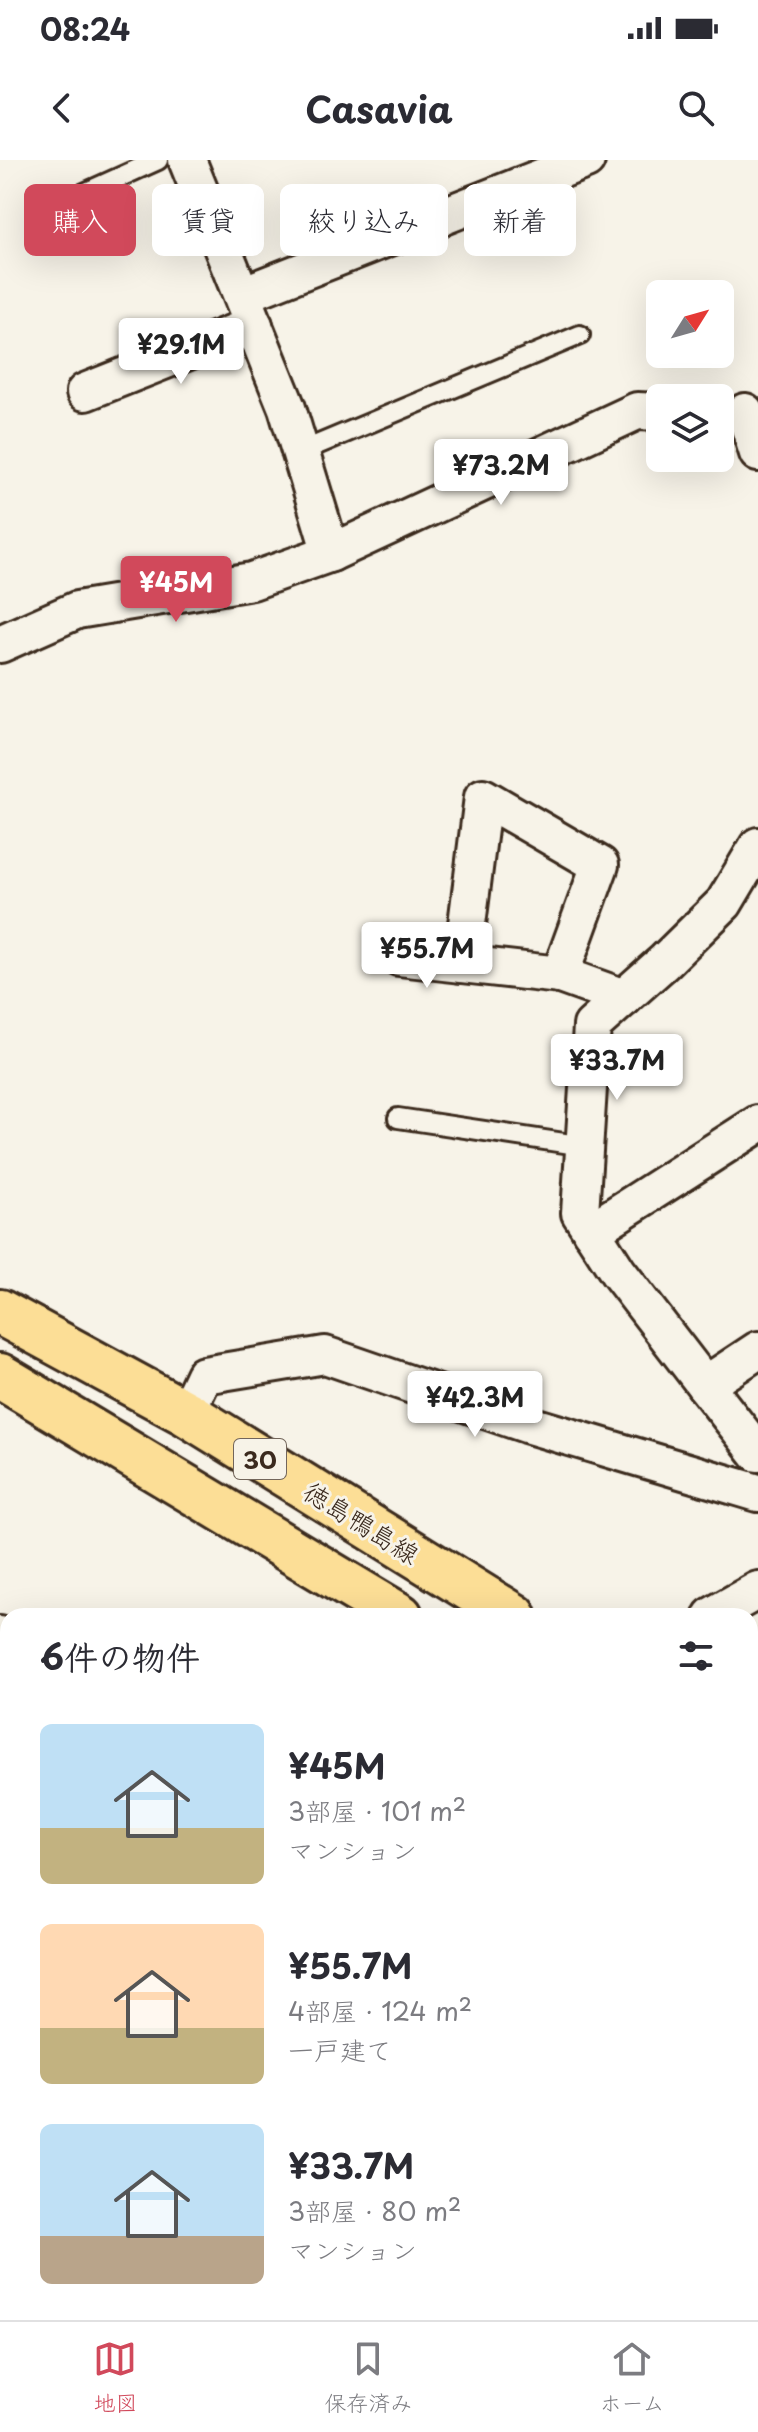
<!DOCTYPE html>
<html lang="ja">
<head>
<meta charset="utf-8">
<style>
  :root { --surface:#fff; --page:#f2f2f3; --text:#2b2b33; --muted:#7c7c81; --line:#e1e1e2; --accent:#d1495b }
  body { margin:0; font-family:"Playpen Sans","Klee One",sans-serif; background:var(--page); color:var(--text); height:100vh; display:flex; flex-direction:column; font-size:30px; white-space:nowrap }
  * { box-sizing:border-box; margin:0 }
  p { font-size:26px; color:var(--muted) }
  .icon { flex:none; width:44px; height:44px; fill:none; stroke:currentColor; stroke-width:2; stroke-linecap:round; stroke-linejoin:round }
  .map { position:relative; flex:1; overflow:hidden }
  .sheet { position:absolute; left:0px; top:1448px; width:758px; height:712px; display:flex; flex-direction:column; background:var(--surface); border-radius:24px 24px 0 0; box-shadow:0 8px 32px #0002 }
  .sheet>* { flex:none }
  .hud { position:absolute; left:24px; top:24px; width:710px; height:72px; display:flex; gap:16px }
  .needle { width:52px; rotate:53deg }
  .buttons { position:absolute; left:646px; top:120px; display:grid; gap:16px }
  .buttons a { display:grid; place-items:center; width:88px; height:88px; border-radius:12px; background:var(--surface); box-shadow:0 8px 32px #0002; font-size:40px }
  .price { position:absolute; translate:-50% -68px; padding:0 18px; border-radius:8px; background:#fff; color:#222; font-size:26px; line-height:52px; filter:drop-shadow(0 2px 4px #0008) }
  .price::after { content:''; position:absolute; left:50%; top:48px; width:24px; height:18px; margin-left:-12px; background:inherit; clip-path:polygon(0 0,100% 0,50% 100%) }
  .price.selected { background:var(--accent); color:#fff }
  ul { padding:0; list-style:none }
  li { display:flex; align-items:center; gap:24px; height:200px; padding:0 40px }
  li span { display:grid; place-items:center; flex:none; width:224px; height:160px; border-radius:12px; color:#555 }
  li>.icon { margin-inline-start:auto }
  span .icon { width:96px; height:96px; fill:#fffc; stroke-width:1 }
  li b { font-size:34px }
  h2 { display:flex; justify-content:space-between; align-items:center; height:96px; padding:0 40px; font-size:34px }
  .tag { padding:0 28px; border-radius:12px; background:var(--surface); box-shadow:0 8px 32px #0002; font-size:28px; line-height:72px }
  .tag.selected { background:var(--accent); color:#fff }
  .status { display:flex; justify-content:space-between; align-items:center; height:56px; padding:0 40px; background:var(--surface); direction:ltr }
  .status svg { height:22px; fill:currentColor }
  header { display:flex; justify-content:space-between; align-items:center; height:104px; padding:0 40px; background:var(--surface); font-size:36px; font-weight:700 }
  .dock { display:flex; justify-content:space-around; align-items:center; height:112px; border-top:2px solid var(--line); background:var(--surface); font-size:22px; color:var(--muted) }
  .dock a { display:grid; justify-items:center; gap:4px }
  .dock .selected { color:var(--accent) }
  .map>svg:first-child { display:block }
  .water { fill:#99dbfb; stroke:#7394a3; stroke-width:2 }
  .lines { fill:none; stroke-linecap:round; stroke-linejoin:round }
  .lane-casing { stroke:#3b2a1e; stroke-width:24 }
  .street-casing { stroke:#3b2a1e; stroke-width:42 }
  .secondary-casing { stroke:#3b2a1e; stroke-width:50 }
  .primary-casing { stroke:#3b2a1e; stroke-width:50 }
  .lane { stroke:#f7f3e8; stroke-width:18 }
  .street { stroke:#f7f3e8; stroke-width:36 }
  .secondary { stroke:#f7f3e8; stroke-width:44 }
  .primary { stroke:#fcde96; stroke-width:44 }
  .labels { text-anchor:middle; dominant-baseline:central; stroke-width:6; stroke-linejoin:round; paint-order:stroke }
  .shield { fill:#f7f3e8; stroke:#73665b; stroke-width:2 }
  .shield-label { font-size:24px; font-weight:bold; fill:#3b2a1e }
  .street-label { font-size:26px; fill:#3b2a1e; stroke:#f7f3e8 }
</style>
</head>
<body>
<div class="status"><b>08:24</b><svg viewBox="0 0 49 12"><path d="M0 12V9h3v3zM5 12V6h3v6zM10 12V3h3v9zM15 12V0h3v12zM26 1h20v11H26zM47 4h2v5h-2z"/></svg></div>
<header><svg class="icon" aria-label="back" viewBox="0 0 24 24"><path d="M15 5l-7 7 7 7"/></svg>Casavia<svg class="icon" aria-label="search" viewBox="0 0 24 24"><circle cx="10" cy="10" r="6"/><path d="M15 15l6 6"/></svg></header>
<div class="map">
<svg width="758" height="2160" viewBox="0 0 758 2160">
  <rect width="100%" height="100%" fill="#f7f3e8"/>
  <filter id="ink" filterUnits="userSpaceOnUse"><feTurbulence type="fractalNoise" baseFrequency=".0125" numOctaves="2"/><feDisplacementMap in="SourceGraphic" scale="16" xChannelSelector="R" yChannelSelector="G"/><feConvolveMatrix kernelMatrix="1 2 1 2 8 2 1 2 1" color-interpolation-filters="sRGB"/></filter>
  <g filter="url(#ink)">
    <polygon class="water" points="0,2100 8,2103 8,2152 83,2152 91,2160 0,2160"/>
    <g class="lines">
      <defs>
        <g id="lane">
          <polyline points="80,35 158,0"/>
          <polyline points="300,292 580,175"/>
          <polyline points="398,958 584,986"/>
        </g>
        <g id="street">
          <polyline points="187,0 287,248 331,393"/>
          <polyline points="242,135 586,0"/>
          <polyline points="85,232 254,165"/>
          <polyline points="745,252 758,293"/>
          <polyline points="0,484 77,450 252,421 331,393 637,251 660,252"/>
          <polygon points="483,637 600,705 560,815 462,804"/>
          <polyline points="399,797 462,804"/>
          <polyline points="560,815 624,838"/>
          <polyline points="591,1071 758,964"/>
          <polyline points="758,1190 705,1225 758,1293"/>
          <polyline points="705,1225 618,1112 580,1053 592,866 664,802 724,743 758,686"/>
          <polyline points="186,1253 204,1215 325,1195 526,1264 758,1333"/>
          <polyline points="712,1456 758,1430"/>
          <polyline points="0,1475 8,1530"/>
          <polyline points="0,1959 8,1918"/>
          <polyline points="0,2072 8,2076"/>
          <polyline points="126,2152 134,2160"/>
          <polyline points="698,2152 702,2160"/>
        </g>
        <g id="secondary">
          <polyline points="0,2006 8,2006"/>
          <polyline points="750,2031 758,2031"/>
        </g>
        <g id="primary">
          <polyline points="0,1152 186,1253 514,1456"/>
          <polyline points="0,1216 400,1456"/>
          <polyline points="750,1610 758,1616"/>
          <polyline points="750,1687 758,1693"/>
        </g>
      </defs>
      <use href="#lane" class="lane-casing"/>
      <use href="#street" class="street-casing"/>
      <use href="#secondary" class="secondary-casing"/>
      <use href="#primary" class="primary-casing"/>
      <use href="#lane" class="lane"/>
      <use href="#street" class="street"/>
      <use href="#secondary" class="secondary"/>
      <use href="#primary" class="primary"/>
    </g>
  </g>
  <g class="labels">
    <rect class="shield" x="234" y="1279" width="52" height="40" rx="6"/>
    <g class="shield-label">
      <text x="260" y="1299">30</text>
    </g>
    <g class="street-label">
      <text transform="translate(362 1362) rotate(32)">徳島鴨島線</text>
    </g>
  </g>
</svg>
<div class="buttons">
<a><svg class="needle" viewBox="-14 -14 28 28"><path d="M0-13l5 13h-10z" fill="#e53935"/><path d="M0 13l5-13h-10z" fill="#7c7c81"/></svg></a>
<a><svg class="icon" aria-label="layers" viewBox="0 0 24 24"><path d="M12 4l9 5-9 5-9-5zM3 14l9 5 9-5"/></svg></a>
</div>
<b class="price" style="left:181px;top:226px">¥29.1M</b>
<b class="price" style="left:501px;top:347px">¥73.2M</b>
<b class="price selected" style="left:176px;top:464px">¥45M</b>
<b class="price" style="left:427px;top:830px">¥55.7M</b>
<b class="price" style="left:617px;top:942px">¥33.7M</b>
<b class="price" style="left:475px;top:1279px">¥42.3M</b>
<div class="hud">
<a class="tag selected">購入</a>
<a class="tag">賃貸</a>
<a class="tag">絞り込み</a>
<a class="tag">新着</a>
</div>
<section class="sheet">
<h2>6件の物件<svg class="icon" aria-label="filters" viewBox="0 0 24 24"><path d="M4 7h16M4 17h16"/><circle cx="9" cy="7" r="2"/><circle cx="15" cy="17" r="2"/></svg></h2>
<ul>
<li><span style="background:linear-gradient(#bfe0f5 65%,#c2b280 0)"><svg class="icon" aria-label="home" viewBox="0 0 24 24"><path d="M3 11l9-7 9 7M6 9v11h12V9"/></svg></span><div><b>¥45M</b><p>3部屋 · 101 m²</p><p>マンション</p></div></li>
<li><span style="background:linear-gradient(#ffd9b3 65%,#c2b280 0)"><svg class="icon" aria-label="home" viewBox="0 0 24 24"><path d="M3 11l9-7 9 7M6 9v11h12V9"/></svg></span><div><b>¥55.7M</b><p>4部屋 · 124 m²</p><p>一戸建て</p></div></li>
<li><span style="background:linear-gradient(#bfe0f5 70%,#b9a48a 0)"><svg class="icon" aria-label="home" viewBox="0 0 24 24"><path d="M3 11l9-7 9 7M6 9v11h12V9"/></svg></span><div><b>¥33.7M</b><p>3部屋 · 80 m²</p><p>マンション</p></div></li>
</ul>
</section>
</div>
<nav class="dock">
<a class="selected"><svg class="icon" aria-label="map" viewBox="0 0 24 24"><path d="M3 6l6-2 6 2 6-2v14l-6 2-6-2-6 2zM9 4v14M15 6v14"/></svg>地図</a>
<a><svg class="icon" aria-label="saved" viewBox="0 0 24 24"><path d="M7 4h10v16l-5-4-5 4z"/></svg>保存済み</a>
<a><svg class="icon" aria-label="home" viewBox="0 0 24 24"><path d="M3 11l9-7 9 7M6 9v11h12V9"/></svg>ホーム</a>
</nav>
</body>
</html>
